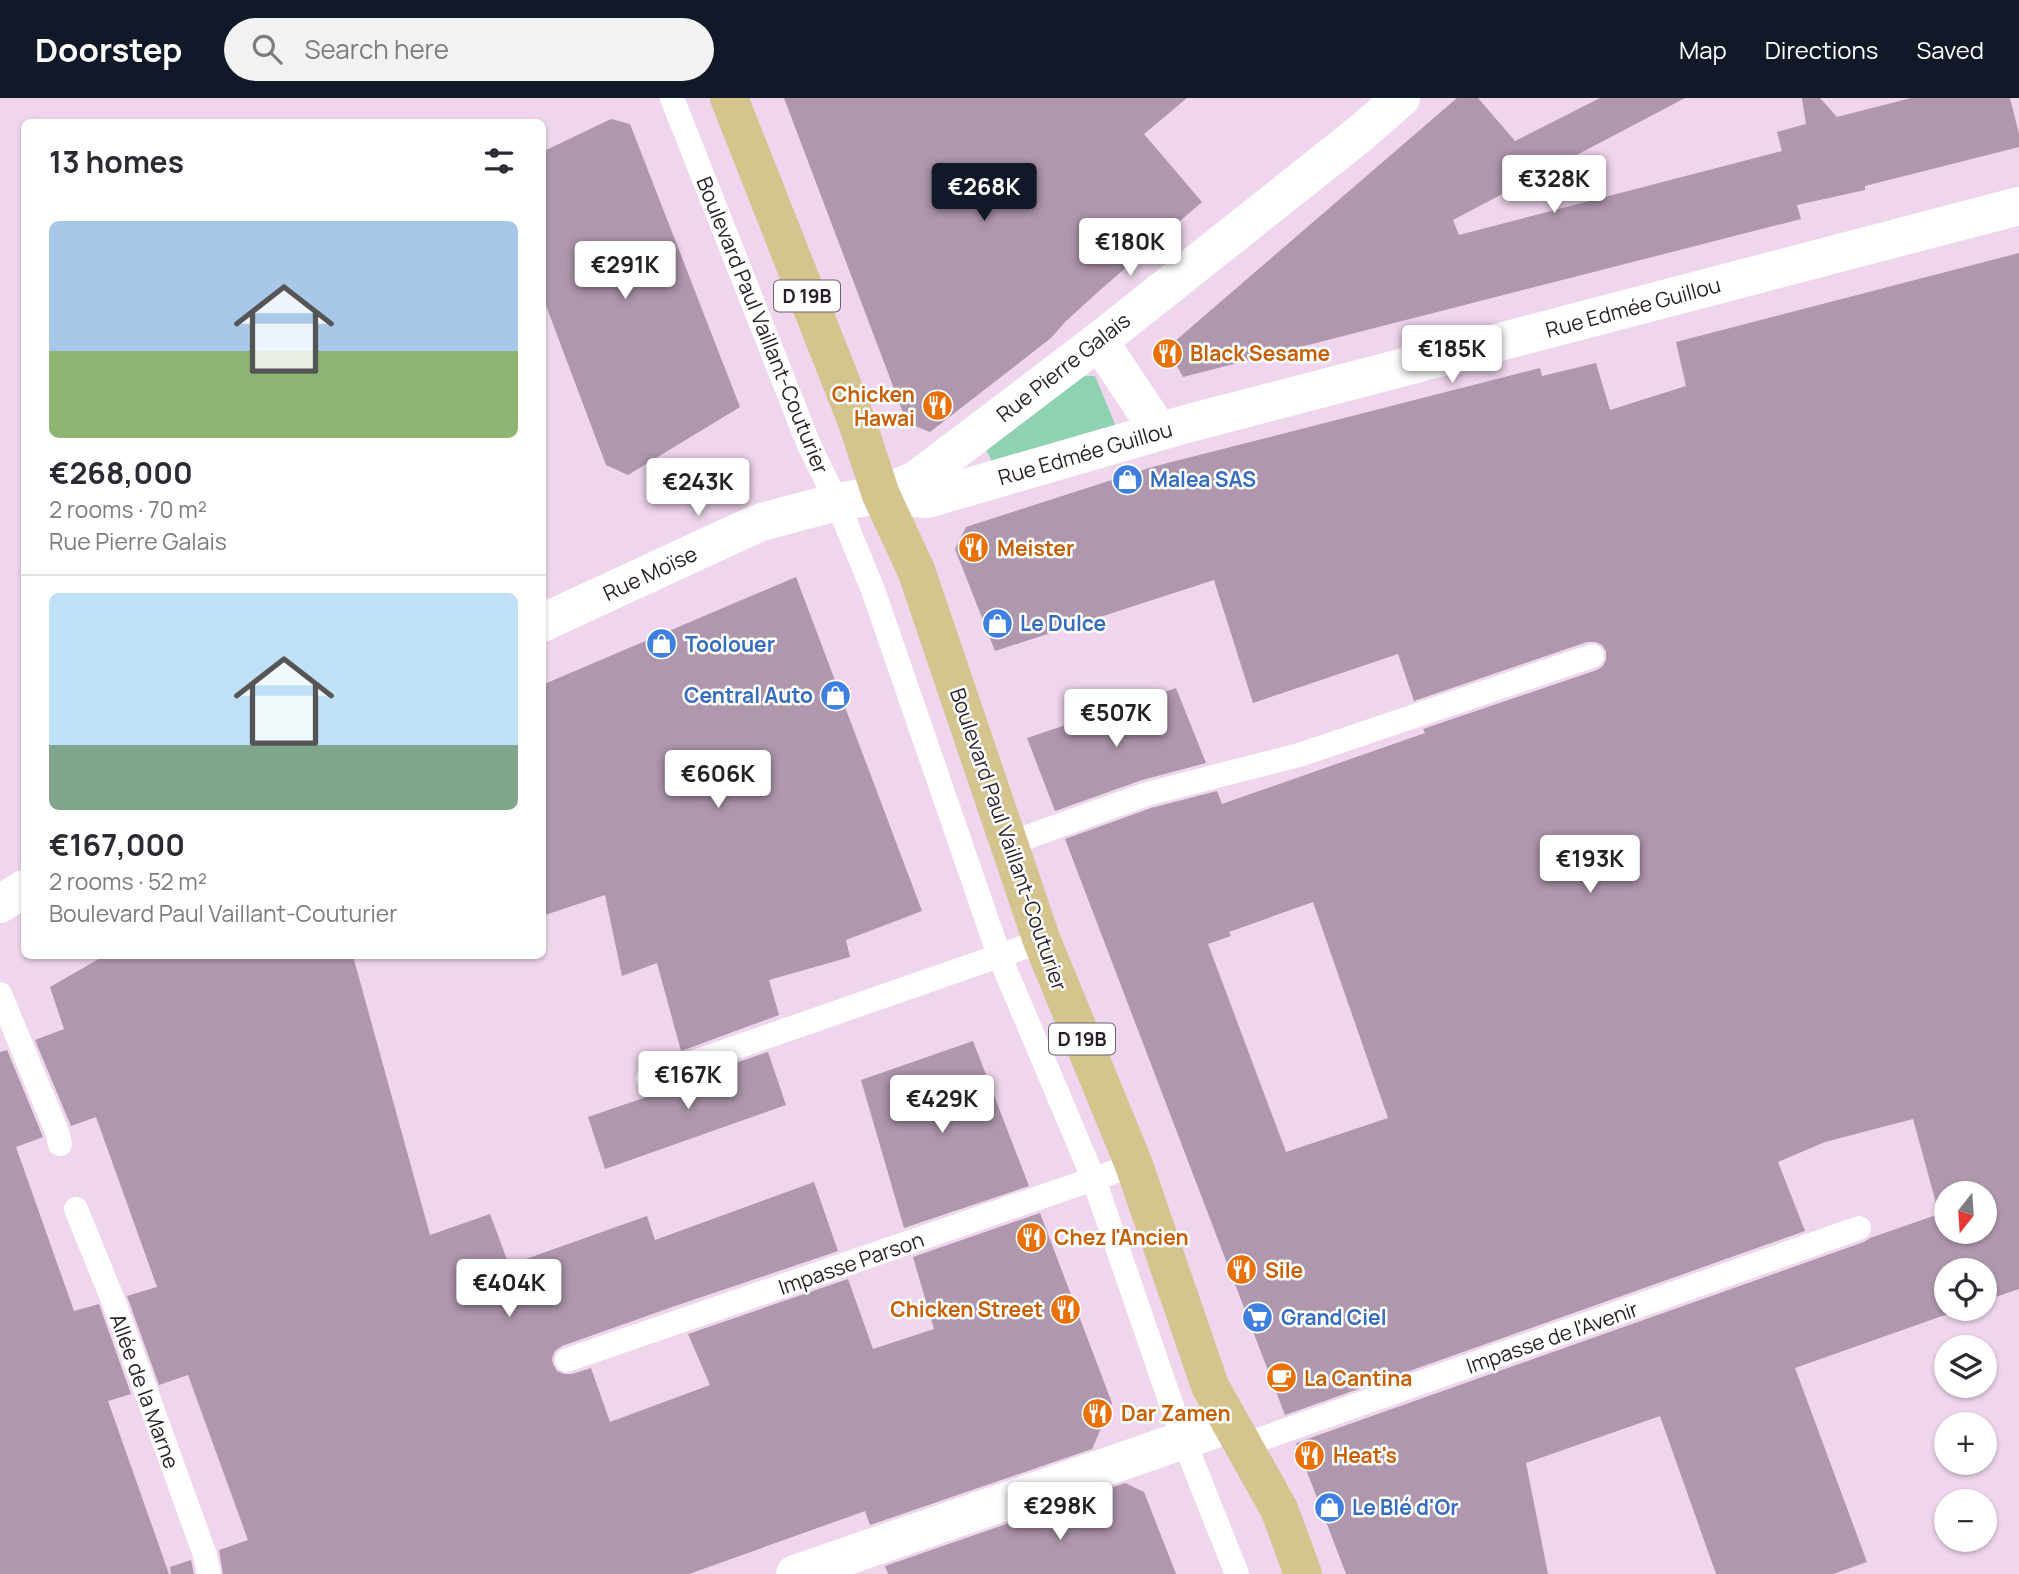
<!DOCTYPE html>
<html lang="en">
<head>
<meta charset="utf-8">
<style>
  :root { --surface:#fff; --page:#f2f2f3; --text:#2b2b33; --muted:#7c7c81; --line:#e1e1e2; --accent:#111827 }
  body { margin:0; font-family:Manrope,sans-serif; background:var(--page); color:var(--text); height:100vh; display:flex; flex-direction:column; font-size:26px; white-space:nowrap }
  * { box-sizing:border-box; margin:0 }
  p { font-size:23px; color:var(--muted) }
  .icon { flex:none; width:38px; height:38px; fill:none; stroke:currentColor; stroke-width:2; stroke-linecap:round; stroke-linejoin:round }
  .map { position:relative; flex:1; overflow:hidden }
  .drawer { position:absolute; left:21px; top:21px; width:525px; height:840px; display:flex; flex-direction:column; background:var(--surface); border-radius:10px; box-shadow:0 2px 5px #0004 }
  .drawer>* { flex:none }
  .needle { width:46px; rotate:197deg }
  .fabs { position:absolute; left:1934px; top:1083px; display:grid; gap:14px }
  .fabs a { display:grid; place-items:center; width:63px; height:63px; border-radius:50%; background:var(--surface); box-shadow:0 2px 5px #0004; font-size:35px }
  .price { position:absolute; translate:-50% -60px; padding:0 16px; border-radius:7px; background:#fff; color:#222; font-size:23px; line-height:46px; filter:drop-shadow(0 2px 4px #0008) }
  .price::after { content:''; position:absolute; left:50%; top:42px; width:21px; height:16px; margin-left:-10px; background:inherit; clip-path:polygon(0 0,100% 0,50% 100%) }
  .price.active { background:var(--accent); color:#fff }
  ul { padding:0; list-style:none }
  li { display:grid; align-content:center; gap:14px; height:371px; padding:0 28px }
  li+li { border-top:2px solid var(--line) }
  li span { display:grid; place-items:center; height:217px; border-radius:10px; color:#555 }
  li>.icon { margin-inline-start:auto }
  span .icon { width:126px; height:126px; fill:#fffc; stroke-width:1 }
  li b { font-size:30px }
  h2 { display:flex; justify-content:space-between; align-items:center; height:84px; padding:0 28px; font-size:30px }
  header { display:flex; align-items:center; gap:42px; box-sizing:border-box; height:98px; padding:0 35px; background:var(--accent); color:#fff }
  header strong { font-size:33px }
  nav { display:flex; gap:38px; margin-inline-start:auto; font-size:24px }
  .search { width:490px; height:63px; background:var(--page); display:flex; align-items:center; gap:18px; box-sizing:border-box; padding:0 24px; border-radius:38px; color:var(--muted); font-size:26px }
  .map>svg:first-child { display:block }
  .green { fill:#8ed2b1 }
  .building { fill:#af97ae; fill-rule:evenodd }
  .lines { fill:none; stroke-linecap:round; stroke-linejoin:round }
  .service { stroke:#fff; stroke-width:24 }
  .minor { stroke:#fff; stroke-width:38 }
  .primary { stroke:#d6c48f; stroke-width:38 }
  .labels { text-anchor:middle; dominant-baseline:central; stroke-width:5; stroke-linejoin:round; paint-order:stroke }
  .shield { fill:#fff; stroke:#686268; stroke-width:2 }
  .shield-label { font-size:19px; font-weight:bold; fill:#281f28 }
  .street-label { font-size:21px; fill:#281f28; stroke:#fff }
  .food-label { font-size:21px; font-weight:bold; fill:#c56008; stroke:#fff; text-anchor:start }
  .shop-label { font-size:21px; font-weight:bold; fill:#366cbe; stroke:#fff; text-anchor:start }
</style>
</head>
<body>
<header>
<strong>Doorstep</strong>
<div class="search"><svg class="icon" aria-label="search" viewBox="0 0 24 24"><circle cx="10" cy="10" r="6"/><path d="M15 15l6 6"/></svg>Search here</div>
<nav><a>Map</a><a>Directions</a><a>Saved</a></nav>
</header>
<div class="map">
<svg width="2019" height="1476" viewBox="0 0 2019 1476">
  <rect width="100%" height="100%" fill="#efd5ed"/>
  <polygon class="green" points="1070,278 1095,278 1117,331 994,367 984,348"/>
  <g class="building">
    <polygon points="784,0 1187,0 1144,36 1202,104 1099,193 1065,224 1051,240 930,334 907,325"/>
    <polygon points="1457,0 1478,0 1515,43 1600,0 1685,0 1453,122 1459,137 1782,53 1777,34 1806,26 1802,0 1820,0 1837,19 1911,0 2010,0 2019,36 2019,49 1865,88 1865,92 1797,107 1801,121 1183,279 1167,250"/>
    <polygon points="611,21 630,26 740,309 628,377 606,367 542,197 542,54"/>
    <path d="M 2019,155 L 2019,1191 L 1984,1203 L 1984,1172 L 1946,1172 L 1946,1211 L 1962,1211 L 1795,1270 L 1867,1464 L 1833,1476 L 1716,1476 L 1660,1318 L 1526,1365 L 1548,1476 L 1346,1476 L 1296,1345 L 1864,1144 L 1870,1140 L 1939,1116 L 1913,1021 L 1825,1044 L 1778,1064 L 1805,1133 L 1285,1317 L 1065,741 L 1151,710 L 1217,693 L 1222,706 L 1425,635 L 1423,631 L 1597,572 L 1603,568 L 1606,562 L 1606,553 L 1602,547 L 1596,544 L 1587,544 L 1414,603 L 1398,556 L 1253,605 L 1214,482 L 995,553 L 955,451 L 966,429 L 1152,369 L 1540,270 L 1542,278 L 1596,265 L 1610,312 L 1686,288 L 1676,244 ZM 1313,804 L 1388,1020 L 1286,1054 L 1208,846 L 1231,838 L 1229,834 ZM 1946,1096 L 1984,1096 L 1984,1134 L 1946,1134 Z"/>
    <polygon points="796,479 922,813 846,842 850,859 769,882 779,917 681,953 657,865 622,878 605,797 542,818 542,587"/>
    <polygon points="1176,590 1206,665 1142,682 1055,713 1027,640"/>
    <polygon points="104,858 353,858 430,1137 490,1116 509,1167 647,1118 655,1142 814,1084 838,1153 675,1208 562,1248 555,1253 552,1260 553,1266 557,1273 564,1276 572,1276 591,1270 610,1324 710,1287 688,1236 848,1181 873,1251 934,1231 913,1159 1040,1115 1112,1305 1092,1351 870,1427 865,1413 689,1476 223,1476 219,1452 248,1442 188,1277 159,1287 127,1198 157,1189 96,1019 71,1028 35,942 64,931 50,889"/>
    <polygon points="973,943 1029,1088 904,1130 861,982"/>
    <polygon points="7,952 43,1039 16,1049 74,1213 99,1206 131,1296 108,1303 169,1476 0,1476 0,954"/>
    <polygon points="768,954 786,1007 605,1071 588,1019 690,984 689,981"/>
    <polygon points="1125,1385 1144,1394 1176,1476 888,1476 885,1468"/>
    <polygon points="191,1462 194,1476 171,1476 170,1469"/>
  </g>
  <g class="lines">
    <g class="service">
      <polyline points="672,0 809,347 837,404 873,492 999,857 1094,1082 1184,1343 1237,1476"/>
      <polyline points="1008,746 1147,696 1299,657 1592,558"/>
      <polyline points="0,896 57,1034 60,1046"/>
      <polyline points="648,980 1042,843"/>
      <polyline points="76,1111 113,1202 205,1457 209,1476"/>
      <polyline points="567,1262 1134,1067"/>
      <polyline points="1244,1347 1859,1130"/>
    </g>
    <g class="minor">
      <polyline points="1099,243 1159,333"/>
      <polyline points="881,397 927,401 1186,326 2019,108"/>
      <polyline points="542,525 758,425 837,404 881,397 916,382 1099,243 1361,35 1401,0"/>
      <polyline points="0,806 24,791"/>
      <polyline points="795,1476 1230,1326"/>
    </g>
    <polyline class="primary" points="729,0 857,324 881,397 916,472 1042,843 1134,1067 1210,1288 1279,1411 1303,1476"/>
  </g>
  <defs>
    <symbol id="restaurant-disc" viewBox="-11 -11 22 22"><circle r="9.5" fill="#e8710a" stroke="#fff"/><path d="M-5-6h1v4h1v-4h1v4h1v-4h1v5L-1.5 .5V6h-2V.5L-5-1ZM5-6V6H3V1.5H1.5Q1.5-4 5-6Z" fill="#fff"/></symbol>
    <symbol id="shop-disc" viewBox="-11 -11 22 22"><circle r="9.5" fill="#3f7fe0" stroke="#fff"/><path d="M-5-2.5h2.3a2.7 3.5 0 0 1 5.4 0H5L5.5 6h-11ZM-1.5-2.5h3a1.5 2.3 0 0 0-3 0Z" fill="#fff"/></symbol>
    <symbol id="supermarket-disc" viewBox="-11 -11 22 22"><circle r="9.5" fill="#3f7fe0" stroke="#fff"/><path d="M-6-5.5h2.5l.6 2H6L4.5 2H-2.5L-4.4-4H-6ZM-1.5 3.2a1.3 1.3 0 1 0 .1 0ZM3 3.2a1.3 1.3 0 1 0 .1 0Z" fill="#fff"/></symbol>
    <symbol id="cafe-disc" viewBox="-11 -11 22 22"><circle r="9.5" fill="#e8710a" stroke="#fff"/><path d="M-5.5-4.5H6V0H3Q3 3.5 0 3.5H-2.5Q-5.5 3.5-5.5 0ZM3-3.2v2h1.7v-2ZM-6 4.5H4V6H-6Z" fill="#fff"/></symbol>
  </defs>
  <g fill-rule="evenodd">
    <use href="#restaurant-disc" x="1150" y="238" width="35" height="35"/>
    <use href="#restaurant-disc" x="920" y="290" width="35" height="35"/>
    <use href="#shop-disc" x="1110" y="364" width="35" height="35"/>
    <use href="#restaurant-disc" x="956" y="432" width="35" height="35"/>
    <use href="#shop-disc" x="980" y="508" width="35" height="35"/>
    <use href="#shop-disc" x="644" y="528" width="35" height="35"/>
    <use href="#shop-disc" x="818" y="580" width="35" height="35"/>
    <use href="#restaurant-disc" x="1014" y="1122" width="35" height="35"/>
    <use href="#restaurant-disc" x="1224" y="1154" width="35" height="35"/>
    <use href="#restaurant-disc" x="1048" y="1194" width="35" height="35"/>
    <use href="#supermarket-disc" x="1240" y="1202" width="35" height="35"/>
    <use href="#cafe-disc" x="1264" y="1262" width="35" height="35"/>
    <use href="#restaurant-disc" x="1080" y="1298" width="35" height="35"/>
    <use href="#restaurant-disc" x="1292" y="1340" width="35" height="35"/>
    <use href="#shop-disc" x="1312" y="1392" width="35" height="35"/>
  </g>
  <g class="labels">
    <g class="shield">
      <rect x="774" y="182.5" width="66" height="31" rx="5"/>
      <rect x="1049" y="925.5" width="66" height="31" rx="5"/>
    </g>
    <g class="shield-label">
      <text x="807" y="198">D 19B</text>
      <text x="1082" y="941">D 19B</text>
    </g>
    <g class="street-label">
      <text transform="translate(1633 209) rotate(-15)">Rue Edmée Guillou</text>
      <text transform="translate(763 227) rotate(68)">Boulevard Paul Vaillant-Couturier</text>
      <text transform="translate(1063 269) rotate(-38)">Rue Pierre Galais</text>
      <text transform="translate(1085 355) rotate(-16)">Rue Edmée Guillou</text>
      <text transform="translate(650 475) rotate(-25)">Rue Moïse</text>
      <text transform="translate(1009 741) rotate(71)">Boulevard Paul Vaillant-Couturier</text>
      <text transform="translate(851 1165) rotate(-19)">Impasse Parson</text>
      <text transform="translate(1552 1239) rotate(-19)">Impasse de l'Avenir</text>
      <text transform="translate(145 1293) rotate(70)">Allée de la Marne</text>
    </g>
    <g class="food-label">
      <text x="1190" y="255">Black Sesame</text>
      <text x="915" y="296" text-anchor="end">Chicken<tspan x="915" dy="24">Hawai</tspan></text>
      <text x="997" y="450">Meister</text>
      <text x="1054" y="1139">Chez l'Ancien</text>
      <text x="1265" y="1172">Sile</text>
      <text x="1043" y="1211" text-anchor="end">Chicken Street</text>
      <text x="1304" y="1280">La Cantina</text>
      <text x="1121" y="1315">Dar Zamen</text>
      <text x="1333" y="1357">Heat's</text>
    </g>
    <g class="shop-label">
      <text x="1150" y="381">Malea SAS</text>
      <text x="1020" y="525">Le Dulce</text>
      <text x="685" y="546">Toolouer</text>
      <text x="813" y="597" text-anchor="end">Central Auto</text>
      <text x="1281" y="1219">Grand Ciel</text>
      <text x="1352" y="1409">Le Blé d'Or</text>
    </g>
  </g>
</svg>
<div class="fabs">
<a><svg class="needle" viewBox="-14 -14 28 28"><path d="M0-13l5 13h-10z" fill="#e53935"/><path d="M0 13l5-13h-10z" fill="#7c7c81"/></svg></a>
<a><svg class="icon" aria-label="locate" viewBox="0 0 24 24"><circle cx="12" cy="12" r="6"/><path d="M12 2v4M12 18v4M2 12h4M18 12h4"/></svg></a>
<a><svg class="icon" aria-label="layers" viewBox="0 0 24 24"><path d="M12 4l9 5-9 5-9-5zM3 14l9 5 9-5"/></svg></a>
<a>+</a>
<a>−</a>
</div>
<b class="price" style="left:1554px;top:117px">€328K</b>
<b class="price active" style="left:984px;top:125px">€268K</b>
<b class="price" style="left:1130px;top:180px">€180K</b>
<b class="price" style="left:625px;top:203px">€291K</b>
<b class="price" style="left:1452px;top:287px">€185K</b>
<b class="price" style="left:698px;top:420px">€243K</b>
<b class="price" style="left:1116px;top:651px">€507K</b>
<b class="price" style="left:718px;top:712px">€606K</b>
<b class="price" style="left:1590px;top:797px">€193K</b>
<b class="price" style="left:688px;top:1013px">€167K</b>
<b class="price" style="left:942px;top:1037px">€429K</b>
<b class="price" style="left:509px;top:1221px">€404K</b>
<b class="price" style="left:1060px;top:1444px">€298K</b>
<section class="drawer">
<h2>13 homes<svg class="icon" aria-label="filters" viewBox="0 0 24 24"><path d="M4 7h16M4 17h16"/><circle cx="9" cy="7" r="2"/><circle cx="15" cy="17" r="2"/></svg></h2>
<ul>
<li><span style="background:linear-gradient(#a9c7e8 60%,#8fb573 0)"><svg class="icon" aria-label="home" viewBox="0 0 24 24"><path d="M3 11l9-7 9 7M6 9v11h12V9"/></svg></span><div><b>€268,000</b><p>2 rooms · 70 m²</p><p>Rue Pierre Galais</p></div></li>
<li><span style="background:linear-gradient(#bfe0f5 70%,#7fa58c 0)"><svg class="icon" aria-label="home" viewBox="0 0 24 24"><path d="M3 11l9-7 9 7M6 9v11h12V9"/></svg></span><div><b>€167,000</b><p>2 rooms · 52 m²</p><p>Boulevard Paul Vaillant-Couturier</p></div></li>
</ul>
</section>
</div>
</body>
</html>
